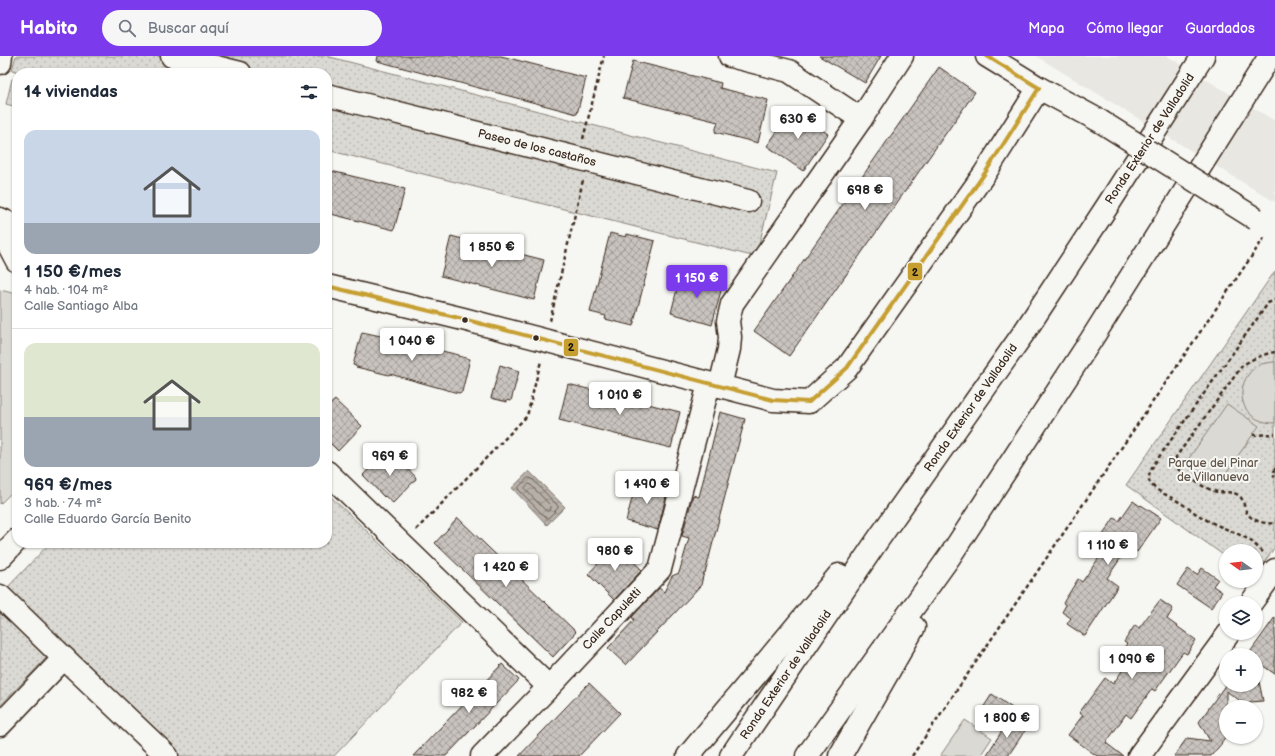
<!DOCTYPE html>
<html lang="es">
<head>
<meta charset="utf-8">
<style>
  :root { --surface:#fff; --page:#f6f6f7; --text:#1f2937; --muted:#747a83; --line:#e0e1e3; --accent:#7c3aed }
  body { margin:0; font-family:"Balsamiq Sans",sans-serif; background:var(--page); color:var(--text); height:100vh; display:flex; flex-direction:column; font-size:15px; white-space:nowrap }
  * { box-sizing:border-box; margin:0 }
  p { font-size:13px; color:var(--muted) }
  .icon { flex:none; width:22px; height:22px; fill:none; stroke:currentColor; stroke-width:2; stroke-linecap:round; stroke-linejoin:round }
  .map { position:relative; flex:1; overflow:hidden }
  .side { position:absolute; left:12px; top:12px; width:320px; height:480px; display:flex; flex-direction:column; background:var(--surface); border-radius:16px; box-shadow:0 1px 3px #0004 }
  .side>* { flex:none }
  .needle { width:26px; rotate:284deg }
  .fabs { position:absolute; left:1219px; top:488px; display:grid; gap:8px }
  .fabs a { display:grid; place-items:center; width:44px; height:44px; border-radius:50%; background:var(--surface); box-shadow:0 1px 3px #0004; font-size:20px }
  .price { position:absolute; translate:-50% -34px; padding:0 9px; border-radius:4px; background:#fff; color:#222; font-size:13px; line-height:26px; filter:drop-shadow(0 1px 2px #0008) }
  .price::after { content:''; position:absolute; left:50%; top:24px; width:12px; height:9px; margin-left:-6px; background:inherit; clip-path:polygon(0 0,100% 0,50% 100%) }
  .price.selected { background:var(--accent); color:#fff }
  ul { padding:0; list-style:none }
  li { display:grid; align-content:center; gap:8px; height:212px; padding:0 12px }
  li+li { border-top:1px solid var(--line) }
  li span { display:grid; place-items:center; height:124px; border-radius:12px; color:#555 }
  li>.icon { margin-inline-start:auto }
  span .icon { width:72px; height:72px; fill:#fffc; stroke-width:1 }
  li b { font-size:17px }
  h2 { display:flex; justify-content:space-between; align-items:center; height:48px; padding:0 12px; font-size:17px }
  header { display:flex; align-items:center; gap:24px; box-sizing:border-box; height:56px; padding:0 20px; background:var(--accent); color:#fff }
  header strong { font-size:19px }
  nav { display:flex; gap:22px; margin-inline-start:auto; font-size:14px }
  .search { width:280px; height:36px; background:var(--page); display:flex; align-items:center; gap:10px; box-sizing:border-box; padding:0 14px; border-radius:22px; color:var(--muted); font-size:15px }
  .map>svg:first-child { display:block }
  .built { fill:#e8e7e2 }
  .grass { fill:url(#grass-dots); stroke:#8a8278 }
  .garden { fill:#dad9d3; stroke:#8a8278 }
  .water { fill:url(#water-waves); stroke:#857a71 }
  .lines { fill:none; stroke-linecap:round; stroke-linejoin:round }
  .shore { stroke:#6c6056; stroke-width:1 }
  .building { fill:url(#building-cross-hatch); stroke:#3b2a1e }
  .minor-casing { stroke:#3b2a1e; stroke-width:25 }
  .highway-casing { stroke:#3b2a1e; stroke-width:25 }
  .path { stroke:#3b2a1e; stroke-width:2.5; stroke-dasharray:4 3; stroke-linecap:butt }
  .minor { stroke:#f6f6f2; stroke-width:22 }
  .highway { stroke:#f6f6f2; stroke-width:22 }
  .minor-bridge-casing { stroke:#3b2a1e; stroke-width:25; stroke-linecap:butt }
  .minor-bridge { stroke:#f6f6f2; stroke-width:22 }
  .bus-1-casing { stroke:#f6f6f2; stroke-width:7 }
  .bus-1 { stroke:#c69f30; stroke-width:4 }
  .bus-dot { fill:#3b2a1e; stroke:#f6f6f2; stroke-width:1.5 }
  .labels { text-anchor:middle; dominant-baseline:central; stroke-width:4; stroke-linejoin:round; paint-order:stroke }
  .street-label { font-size:12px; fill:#3b2a1e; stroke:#f6f6f2 }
  .park-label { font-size:12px; fill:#63564b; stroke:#f6f6f2 }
  .line-badge { stroke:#f6f6f2; stroke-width:1.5 }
  .pale-badge-label { font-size:11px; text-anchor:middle; font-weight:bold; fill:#111 }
</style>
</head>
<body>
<header>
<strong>Habito</strong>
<div class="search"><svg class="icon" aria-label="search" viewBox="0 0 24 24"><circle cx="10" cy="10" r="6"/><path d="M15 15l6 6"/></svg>Buscar aquí</div>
<nav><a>Mapa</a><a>Cómo llegar</a><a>Guardados</a></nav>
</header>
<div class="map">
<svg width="1275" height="700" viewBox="0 0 1275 700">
  <defs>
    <pattern id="grass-dots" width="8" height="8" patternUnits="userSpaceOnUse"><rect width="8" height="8" fill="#dad9d3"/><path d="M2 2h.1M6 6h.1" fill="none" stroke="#bcbab5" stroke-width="1.8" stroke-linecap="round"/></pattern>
    <pattern id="water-waves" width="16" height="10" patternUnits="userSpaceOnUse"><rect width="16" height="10" fill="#b6b0a9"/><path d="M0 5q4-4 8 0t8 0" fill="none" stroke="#958f89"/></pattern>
    <pattern id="building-cross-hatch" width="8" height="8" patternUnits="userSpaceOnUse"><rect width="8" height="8" fill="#c8c3be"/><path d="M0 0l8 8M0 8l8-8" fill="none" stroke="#a49f9a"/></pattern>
  </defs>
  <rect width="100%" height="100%" fill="#f6f6f2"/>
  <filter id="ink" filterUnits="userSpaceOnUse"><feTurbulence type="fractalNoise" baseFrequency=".025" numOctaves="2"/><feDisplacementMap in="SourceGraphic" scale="8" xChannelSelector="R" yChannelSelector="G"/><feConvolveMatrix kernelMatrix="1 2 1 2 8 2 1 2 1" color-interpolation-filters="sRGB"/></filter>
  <g filter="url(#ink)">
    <polygon class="built" points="1036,0 1167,0 1275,65 1275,146"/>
    <g class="grass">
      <polygon points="16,0 326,0 777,117 756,201 327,94 327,17 22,17 12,14"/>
      <polygon points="12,23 17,25 17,51 6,48"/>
      <polygon points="1275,215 1275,491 1256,518 1256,495 1226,495 1226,501 1126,429"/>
      <polygon points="327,437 462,566 334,700 179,700 5,534 50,487 327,487"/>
      <polygon points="0,556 47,601 0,650"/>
    </g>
    <g class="garden">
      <polygon points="0,234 17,238 17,431 0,448"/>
      <path d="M 1273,306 L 1275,306 L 1275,367 C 1269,367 1263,366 1257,363 C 1234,351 1239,318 1261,308 C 1265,307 1269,307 1273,306 Z"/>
      <polygon points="1227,348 1259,370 1218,428 1187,405"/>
      <polygon points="965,664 992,682 980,700 940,700"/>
    </g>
    <polygon class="water" points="529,415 565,451 547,469 512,432"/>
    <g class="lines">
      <g class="shore">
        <polygon points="528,422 531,422 558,450 558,452 548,462 546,462 518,433 519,431"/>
        <polygon points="529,428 531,429 551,450 551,452 549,455 546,455 526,434 525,432"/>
      </g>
    </g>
    <g class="building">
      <polygon points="378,0 501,0 586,22 577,58 377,5"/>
      <polygon points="819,0 881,0 865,27"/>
      <polygon points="633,5 721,27 720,32 768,44 758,87 715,76 718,66 623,42"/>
      <polygon points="939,11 975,36 789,300 754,275"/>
      <polygon points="792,54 828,78 803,115 767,90"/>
      <polygon points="327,114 405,133 394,174 327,157"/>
      <polygon points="610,177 626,181 627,178 655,185 633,270 605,263 606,260 590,256"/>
      <polygon points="451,180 544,204 534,244 441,220"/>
      <polygon points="681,217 723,227 712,269 671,257"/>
      <polygon points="362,276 390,282 390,283 441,296 442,295 459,299 459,300 470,303 462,336 458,337 390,318 389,319 356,311 356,310 353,309"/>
      <polygon points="500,309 519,315 511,345 507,344 507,346 491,342"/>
      <polygon points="568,328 680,356 671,392 559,364"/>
      <polygon points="335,344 362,370 338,395 327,384 327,351"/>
      <polygon points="720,356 745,363 705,517 704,516 701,529 688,543 626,609 608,592 634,564 632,561 659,532 664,536 672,520 679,517 689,482 682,480 693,439 699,441"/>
      <polygon points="387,394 415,420 416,423 393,447 385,440 384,441 363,419"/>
      <polygon points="637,424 668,432 658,474 626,465"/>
      <polygon points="1133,445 1140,450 1141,449 1161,462 1137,496 1129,490 1107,522 1118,530 1085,580 1067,568 1071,562 1062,556 1066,549 1063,547 1078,523 1082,526 1103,496 1095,491 1114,462 1119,465"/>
      <polygon points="458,462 576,576 553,601 435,487"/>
      <polygon points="616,489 642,514 614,544 588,518"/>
      <polygon points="1202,512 1218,523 1213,530 1222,536 1211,552 1177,529 1188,513 1197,519"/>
      <polygon points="1160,544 1173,553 1167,563 1196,584 1187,598 1183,596 1155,635 1152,633 1131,662 1126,658 1106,687 1123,700 1097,700 1068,679 1083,659 1079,657 1105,622 1113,628 1133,599 1123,592 1127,588 1124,586 1135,569 1139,572"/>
      <polygon points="1275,561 1275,618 1256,605 1256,599 1248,599"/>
      <polygon points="502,608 519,624 446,700 413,700"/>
      <polygon points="1256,610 1263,645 1250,646 1248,650 1226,635 1226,680 1221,687 1222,687 1211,700 1174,700 1187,682 1210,685 1199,666 1226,628 1256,629"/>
      <polygon points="589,627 620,657 579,700 519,700"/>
      <polygon points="992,638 1015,654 1004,671 981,655"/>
      <polygon points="1010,662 1026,673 1008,700 986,700"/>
    </g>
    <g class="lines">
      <defs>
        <g id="minor">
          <polyline points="172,0 240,17"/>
          <polyline points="730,0 789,15 861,63"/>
          <polyline points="987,0 1039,32 1100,65"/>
          <polyline points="0,7 1,0"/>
          <polyline points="327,39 748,145"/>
          <polyline points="0,163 11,168 8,188 17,205"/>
          <polyline points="327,230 463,263 773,344 809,346 847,312 985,117 1039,32"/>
          <polyline points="720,330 729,293 730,281 728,265 732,248 861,63 902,0"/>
          <polyline points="327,416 549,631"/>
          <polyline points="0,502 17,484"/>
          <polyline points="0,540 64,602"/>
          <polyline points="1251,547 1275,514"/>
          <polyline points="0,669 64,602 167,700"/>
          <polyline points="482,700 549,631 660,513 709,328"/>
          <polyline points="1139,700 1229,577"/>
        </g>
        <g id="highway">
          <polyline points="688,700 839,519"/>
          <polyline points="731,700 877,485 1025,275 1108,149 1203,0"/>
          <polyline points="807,700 950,500 1091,284 1270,0"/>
          <polyline points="840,700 914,571"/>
        </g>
      </defs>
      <use href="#minor" class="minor-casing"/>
      <use href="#highway" class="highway-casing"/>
      <g class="path">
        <polyline points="583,83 604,0"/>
        <polyline points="550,265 583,124"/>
        <path d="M 1275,296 C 1264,298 1251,303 1242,310 L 1176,401 C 1175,407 1175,410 1179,414 C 1190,421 1201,431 1214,435 C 1221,438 1231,434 1238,439 C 1244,443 1243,448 1246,455 C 1249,464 1266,469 1275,467"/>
        <polyline points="1253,379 1275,378"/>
        <polyline points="1275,412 1273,418 1275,421"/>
        <polyline points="416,474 527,360 541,305"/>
        <path d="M 1263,496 C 1259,493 1256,489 1252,486 C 1238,476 1220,472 1205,463 C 1194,457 1185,449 1174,443 C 1167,439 1156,435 1151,428 C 1146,422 1151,415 1154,408 L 1264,253 L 1268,247 L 1275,244"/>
        <polyline points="912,700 1264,182"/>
      </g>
      <use href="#minor" class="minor"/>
      <use href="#highway" class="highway"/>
      <defs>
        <polyline id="minor-bridge" points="1100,65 1256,163"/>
      </defs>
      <use href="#minor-bridge" class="minor-bridge-casing"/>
      <use href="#minor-bridge" class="minor-bridge"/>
      <defs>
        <g id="bus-1">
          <polyline points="987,0 1039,32"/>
          <polyline points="327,230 463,263 773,344 809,346 847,312 985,117 1039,32"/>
        </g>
      </defs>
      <use href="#bus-1" class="bus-1-casing"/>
      <use href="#bus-1" class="bus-1"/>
    </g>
  </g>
  <g class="bus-dot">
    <circle cx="465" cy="264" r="3.5"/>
    <circle cx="536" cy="282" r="3.5"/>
  </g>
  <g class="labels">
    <g class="street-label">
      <text transform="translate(1150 83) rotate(-57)">Ronda Exterior de Valladolid</text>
      <text transform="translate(537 92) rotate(14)">Paseo de los castaños</text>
      <text transform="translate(971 352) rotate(-55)">Ronda Exterior de Valladolid</text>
      <text transform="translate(612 563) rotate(-47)">Calle Capuletti</text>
      <text transform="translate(786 619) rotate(-56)">Ronda Exterior de Valladolid</text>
    </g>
    <g class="park-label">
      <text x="1213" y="407">Parque del Pinar<tspan x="1213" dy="14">de Villanueva</tspan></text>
    </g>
  </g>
  <g class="line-badge">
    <rect x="907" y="206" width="16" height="19" rx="4" fill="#c69f30"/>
    <rect x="563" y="282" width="16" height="19" rx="4" fill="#c69f30"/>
  </g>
  <g class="pale-badge-label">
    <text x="915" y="220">2</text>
    <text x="571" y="295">2</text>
  </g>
</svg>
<div class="fabs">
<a><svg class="needle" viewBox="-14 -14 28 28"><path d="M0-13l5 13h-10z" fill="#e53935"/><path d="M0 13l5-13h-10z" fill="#747a83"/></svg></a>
<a><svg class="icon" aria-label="layers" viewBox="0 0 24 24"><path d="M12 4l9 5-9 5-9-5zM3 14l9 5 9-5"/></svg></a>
<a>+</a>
<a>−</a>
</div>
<b class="price" style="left:798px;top:84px">630 €</b>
<b class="price" style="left:865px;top:155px">698 €</b>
<b class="price" style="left:492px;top:212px">1 850 €</b>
<b class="price selected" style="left:697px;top:243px">1 150 €</b>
<b class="price" style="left:412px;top:306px">1 040 €</b>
<b class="price" style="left:620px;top:360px">1 010 €</b>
<b class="price" style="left:390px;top:421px">969 €</b>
<b class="price" style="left:647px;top:449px">1 490 €</b>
<b class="price" style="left:1108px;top:510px">1 110 €</b>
<b class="price" style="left:615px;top:516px">980 €</b>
<b class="price" style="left:506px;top:532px">1 420 €</b>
<b class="price" style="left:1132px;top:624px">1 090 €</b>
<b class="price" style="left:469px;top:658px">982 €</b>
<b class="price" style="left:1007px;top:683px">1 800 €</b>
<section class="side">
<h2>14 viviendas<svg class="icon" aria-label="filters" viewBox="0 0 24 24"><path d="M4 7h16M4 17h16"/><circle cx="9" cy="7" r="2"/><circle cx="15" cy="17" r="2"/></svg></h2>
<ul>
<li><span style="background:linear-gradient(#c9d6e8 75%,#9aa5b1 0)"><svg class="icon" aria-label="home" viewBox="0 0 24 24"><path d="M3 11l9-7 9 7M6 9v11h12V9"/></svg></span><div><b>1 150 €/mes</b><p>4 hab. · 104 m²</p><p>Calle Santiago Alba</p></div></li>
<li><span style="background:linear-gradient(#dfe7d0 60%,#9aa5b1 0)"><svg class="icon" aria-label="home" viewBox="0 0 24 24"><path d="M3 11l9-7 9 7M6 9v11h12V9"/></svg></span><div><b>969 €/mes</b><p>3 hab. · 74 m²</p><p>Calle Eduardo García Benito</p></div></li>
</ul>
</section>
</div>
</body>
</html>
